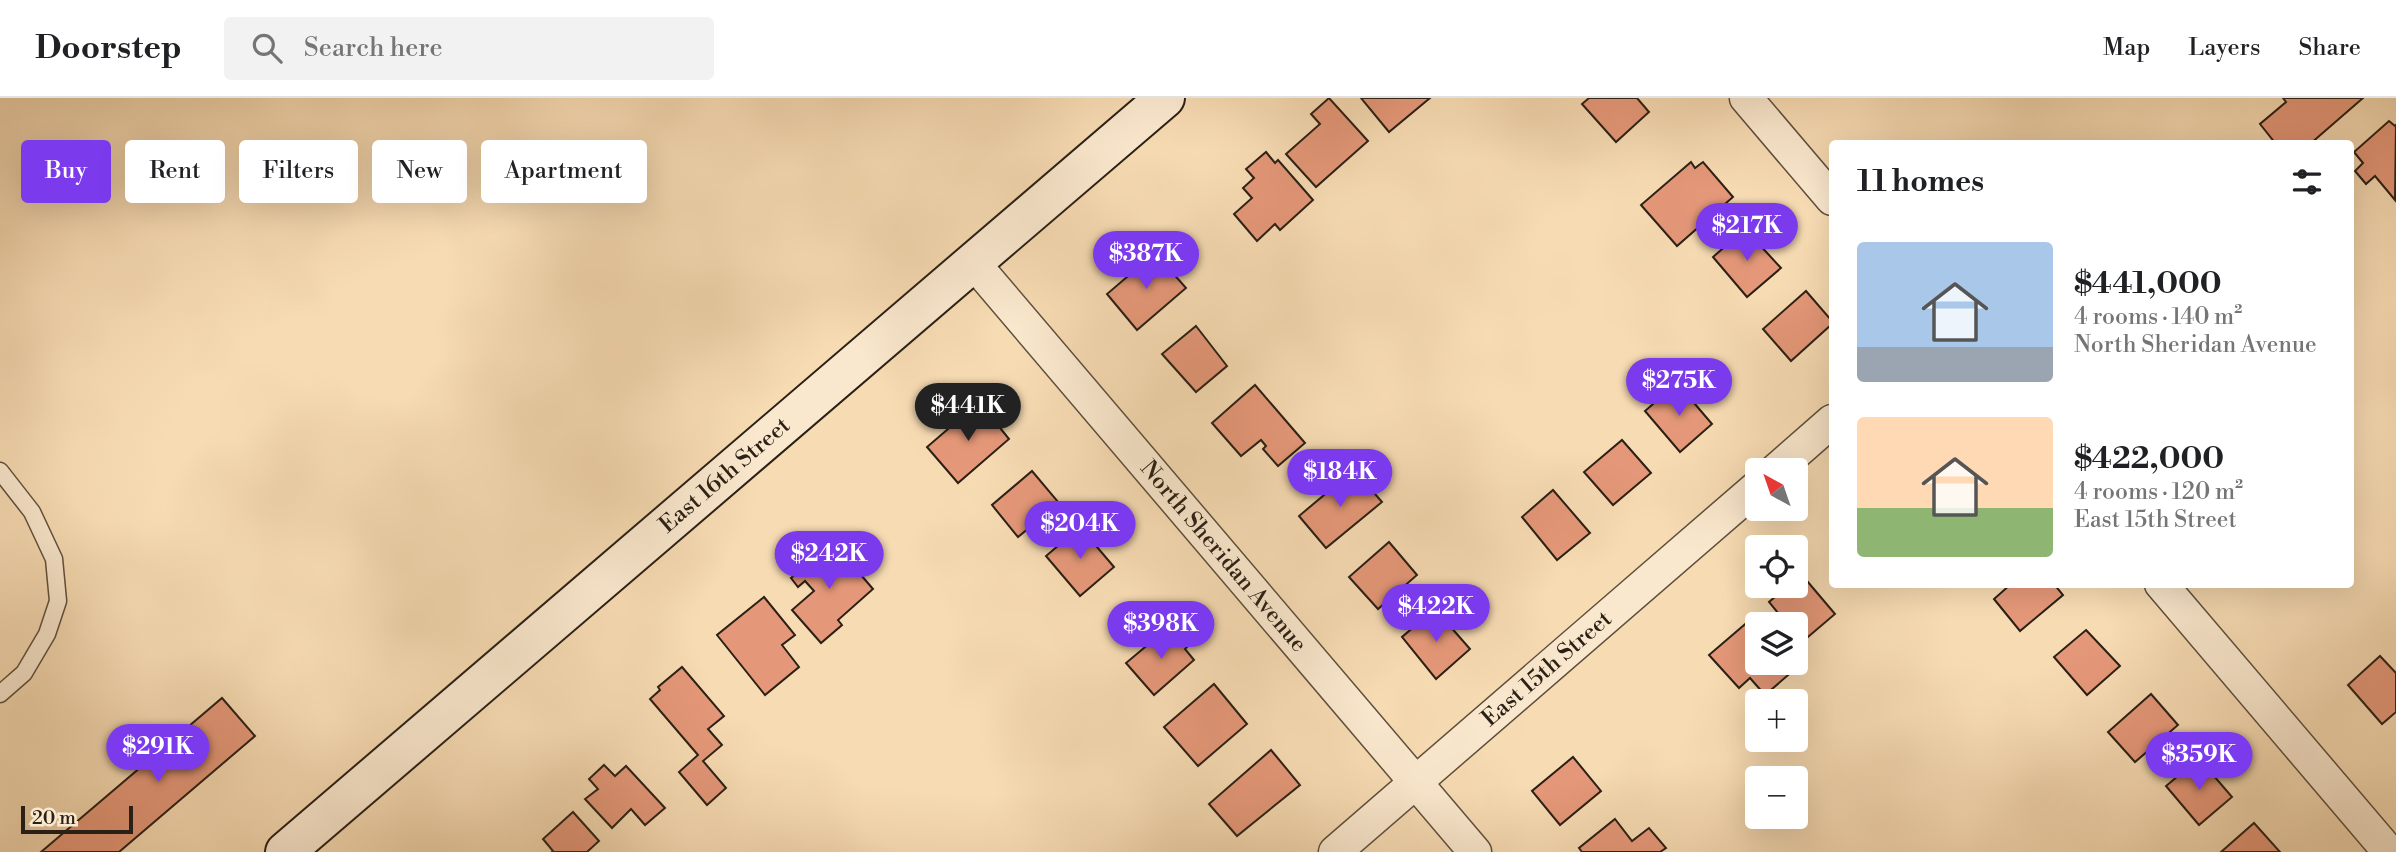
<!DOCTYPE html>
<html lang="en">
<head>
<meta charset="utf-8">
<style>
  :root { --surface:#fff; --page:#f2f2f2; --text:#202124; --muted:#757577; --line:#e0e0e0; --accent:#7c3aed }
  body { margin:0; font-family:"Libre Bodoni",serif; background:var(--page); color:var(--text); height:100vh; display:flex; flex-direction:column; font-size:26px; white-space:nowrap }
  * { box-sizing:border-box; margin:0 }
  p { font-size:23px; color:var(--muted) }
  .icon { flex:none; width:38px; height:38px; fill:none; stroke:currentColor; stroke-width:2; stroke-linecap:round; stroke-linejoin:round }
  .map { position:relative; flex:1; overflow:hidden }
  .sheet { position:absolute; left:1829px; top:42px; width:525px; height:448px; display:flex; flex-direction:column; background:var(--surface); border-radius:7px; box-shadow:0 7px 28px #0002 }
  .sheet>* { flex:none }
  .top-card { position:absolute; left:21px; top:42px; width:665px; height:63px; display:flex; gap:14px }
  .needle { width:46px; rotate:320deg }
  .buttons { position:absolute; left:1745px; top:360px; display:grid; gap:14px }
  .buttons a { display:grid; place-items:center; width:63px; height:63px; border-radius:7px; background:var(--surface); box-shadow:0 7px 28px #0002; font-size:35px }
  .scale { position:absolute; left:21px; bottom:18px; width:112px; box-sizing:border-box; padding-left:7px; border:4px solid #2a2015; border-top:0; font-size:19px; line-height:24px; white-space:nowrap; color:#2a2015; -webkit-text-stroke:5px #fae8ce; paint-order:stroke }
  .price { position:absolute; translate:-50% -60px; padding:0 16px; border-radius:24px; background:var(--accent); color:#fff; font-size:23px; line-height:46px; filter:drop-shadow(0 2px 4px #0008) }
  .price::after { content:''; position:absolute; left:50%; top:42px; width:21px; height:16px; margin-left:-10px; background:inherit; clip-path:polygon(0 0,100% 0,50% 100%) }
  .price.active { background:#222; color:#fff }
  ul { padding:0; list-style:none }
  li { display:flex; align-items:center; gap:21px; height:175px; padding:0 28px }
  li span { display:grid; place-items:center; flex:none; width:196px; height:140px; border-radius:7px; color:#555 }
  li>.icon { margin-inline-start:auto }
  span .icon { width:84px; height:84px; fill:#fffc; stroke-width:1 }
  li b { font-size:30px }
  h2 { display:flex; justify-content:space-between; align-items:center; height:84px; padding:0 28px; font-size:30px }
  .pill { padding:0 24px; border-radius:7px; background:var(--surface); box-shadow:0 7px 28px #0002; font-size:24px; line-height:63px }
  .pill.active { background:var(--accent); color:#fff }
  header { display:flex; align-items:center; gap:42px; box-sizing:border-box; height:98px; padding:0 35px; background:var(--surface); border-bottom:2px solid var(--line) }
  header strong { font-size:33px }
  nav { display:flex; gap:38px; margin-inline-start:auto; font-size:24px }
  .search { width:490px; height:63px; background:var(--page); display:flex; align-items:center; gap:18px; box-sizing:border-box; padding:0 24px; border-radius:7px; color:var(--muted); font-size:26px }
  .map>svg:first-child { display:block }
  .building { fill:#e59879; stroke:#2a2015; stroke-width:2 }
  .lines { fill:none; stroke-linecap:round; stroke-linejoin:round }
  .lane-casing { stroke:#5d4f3c; stroke-width:19 }
  .street-casing { stroke:#5d4f3c; stroke-width:35 }
  .secondary-casing { stroke:#2a2015; stroke-width:42 }
  .lane { stroke:#fae8ce; stroke-width:16 }
  .street { stroke:#fae8ce; stroke-width:32 }
  .secondary { stroke:#fae8ce; stroke-width:38 }
  .labels { text-anchor:middle; dominant-baseline:central; stroke-width:5; stroke-linejoin:round; paint-order:stroke }
  .street-label { font-size:23px; fill:#2a2015; stroke:#fae8ce }
</style>
</head>
<body>
<header>
<strong>Doorstep</strong>
<div class="search"><svg class="icon" aria-label="search" viewBox="0 0 24 24"><circle cx="10" cy="10" r="6"/><path d="M15 15l6 6"/></svg>Search here</div>
<nav><a>Map</a><a>Layers</a><a>Share</a></nav>
</header>
<div class="map">
<svg width="2396" height="754" viewBox="0 0 2396 754">
  <rect width="100%" height="100%" fill="#f7dbb3"/>
  <filter id="stains"><feTurbulence type="fractalNoise" baseFrequency=".00286" numOctaves="4"/><feColorMatrix values="0 0 0 0 .2 0 0 0 0 .09 0 0 0 0 .02 0 0 0 .5 -.17"/></filter>
  <radialGradient id="worn" r=".72"><stop offset=".6" stop-color="#630" stop-opacity="0"/><stop offset="1" stop-color="#630" stop-opacity=".3"/></radialGradient>
  <g class="building">
    <polygon points="1329,0 1368,43 1316,89 1286,56 1320,26 1311,16"/>
    <polygon points="1361,0 1430,0 1389,34"/>
    <polygon points="1589,0 1637,0 1649,14 1616,44 1582,6"/>
    <polygon points="2283,0 2363,0 2310,46 2276,46 2260,26 2286,4"/>
    <polygon points="2389,23 2395,28 2396,27 2395,102 2375,78 2366,86 2355,73 2363,65 2354,54"/>
    <polygon points="1266,54 1275,65 1278,62 1313,102 1280,132 1275,126 1257,143 1234,116 1252,100 1243,90 1254,80 1246,71"/>
    <polygon points="1691,64 1695,70 1703,64 1733,99 1677,148 1641,107"/>
    <polygon points="1745,131 1781,170 1747,199 1713,159"/>
    <polygon points="1155,155 1186,190 1137,232 1107,196"/>
    <polygon points="1806,193 1832,223 1832,226 1791,263 1763,231"/>
    <polygon points="1196,228 1227,268 1196,294 1162,256"/>
    <polygon points="1677,285 1712,326 1680,354 1645,313"/>
    <polygon points="1255,287 1305,345 1278,368 1263,351 1266,348 1261,342 1241,358 1212,325"/>
    <polygon points="976,307 985,318 988,315 1009,341 958,385 927,349"/>
    <polygon points="1622,342 1651,375 1613,407 1584,374"/>
    <polygon points="1354,372 1382,404 1326,450 1299,418"/>
    <polygon points="1032,373 1059,405 1018,439 992,407"/>
    <polygon points="1553,392 1590,435 1557,462 1522,419"/>
    <polygon points="1080,429 1114,469 1080,498 1046,458"/>
    <polygon points="831,442 873,491 838,522 842,527 821,545 792,512 814,493 805,483 798,489 791,480 809,466 806,463"/>
    <polygon points="1389,444 1417,477 1378,511 1349,479"/>
    <polygon points="1802,477 1835,516 1802,544 1796,536 1796,527 1788,527 1769,504 1788,488 1796,488 1796,482"/>
    <polygon points="2011,486 2054,486 2063,497 2020,533 1994,501"/>
    <polygon points="764,499 795,537 782,547 799,569 765,597 717,537"/>
    <polygon points="1435,511 1470,551 1436,581 1402,539"/>
    <polygon points="1750,522 1757,530 1757,565 1788,565 1794,572 1765,597 1750,580 1739,590 1709,557"/>
    <polygon points="1169,529 1187,549 1185,551 1194,562 1154,597 1126,565"/>
    <polygon points="2086,532 2120,568 2087,597 2054,559"/>
    <polygon points="2380,558 2396,575 2396,614 2382,626 2348,587"/>
    <polygon points="682,569 724,618 708,631 722,647 703,663 726,690 707,707 679,674 698,657 650,601 660,592 658,589"/>
    <polygon points="1214,586 1247,626 1198,668 1164,629"/>
    <polygon points="2151,596 2178,627 2135,664 2108,634"/>
    <polygon points="222,600 255,638 119,754 41,754"/>
    <polygon points="1271,652 1300,687 1237,738 1209,706"/>
    <polygon points="1573,659 1601,693 1560,727 1532,693"/>
    <polygon points="2197,662 2206,673 2208,671 2232,699 2199,727 2166,688"/>
    <polygon points="604,667 615,678 626,668 665,710 645,727 631,711 612,730 585,701 598,691 589,681"/>
    <polygon points="573,714 599,743 587,754 552,754 553,753 543,741"/>
    <polygon points="1615,721 1632,743 1649,730 1666,750 1660,754 1582,754 1579,750"/>
    <polygon points="2254,725 2280,754 2221,754"/>
  </g>
  <g class="lines">
    <defs>
      <polyline id="lane" points="0,373 32,414 54,461 58,503 47,536 24,575 0,596"/>
      <g id="street">
        <polyline points="1746,0 1832,101"/>
        <path id="s1" d="M 972,163 L 1475,754"/>
        <polyline points="1775,373 1832,323"/>
        <polyline points="2161,486 2389,754"/>
        <path id="s2" d="M 1335,754 L 1757,389"/>
      </g>
      <g id="secondary">
        <path id="s3" d="M 285,754 L 1165,0"/>
      </g>
    </defs>
    <use href="#lane" class="lane-casing"/>
    <use href="#street" class="street-casing"/>
    <use href="#secondary" class="secondary-casing"/>
    <use href="#lane" class="lane"/>
    <use href="#street" class="street"/>
    <use href="#secondary" class="secondary"/>
  </g>
  <g class="labels">
    <g class="street-label">
      <text stroke="none"><textPath href="#s3" startOffset="579">East 16th Street</textPath></text>
      <text stroke="none"><textPath href="#s1" startOffset="388">North Sheridan Avenue</textPath></text>
      <text stroke="none"><textPath href="#s2" startOffset="280">East 15th Street</textPath></text>
    </g>
  </g>
  <rect width="100%" height="100%" filter="url(#stains)"/>
  <rect width="100%" height="100%" fill="url(#worn)"/>
</svg>
<div class="buttons">
<a><svg class="needle" viewBox="-14 -14 28 28"><path d="M0-13l5 13h-10z" fill="#e53935"/><path d="M0 13l5-13h-10z" fill="#757577"/></svg></a>
<a><svg class="icon" aria-label="locate" viewBox="0 0 24 24"><circle cx="12" cy="12" r="6"/><path d="M12 2v4M12 18v4M2 12h4M18 12h4"/></svg></a>
<a><svg class="icon" aria-label="layers" viewBox="0 0 24 24"><path d="M12 4l9 5-9 5-9-5zM3 14l9 5 9-5"/></svg></a>
<a>+</a>
<a>−</a>
</div>
<div class="scale">20 m</div>
<b class="price" style="left:1747px;top:165px">$217K</b>
<b class="price" style="left:1146px;top:193px">$387K</b>
<b class="price" style="left:1679px;top:320px">$275K</b>
<b class="price active" style="left:968px;top:345px">$441K</b>
<b class="price" style="left:1340px;top:411px">$184K</b>
<b class="price" style="left:1080px;top:463px">$204K</b>
<b class="price" style="left:829px;top:493px">$242K</b>
<b class="price" style="left:1436px;top:546px">$422K</b>
<b class="price" style="left:1161px;top:563px">$398K</b>
<b class="price" style="left:158px;top:686px">$291K</b>
<b class="price" style="left:2199px;top:694px">$359K</b>
<div class="top-card">
<a class="pill active">Buy</a>
<a class="pill">Rent</a>
<a class="pill">Filters</a>
<a class="pill">New</a>
<a class="pill">Apartment</a>
</div>
<section class="sheet">
<h2>11 homes<svg class="icon" aria-label="filters" viewBox="0 0 24 24"><path d="M4 7h16M4 17h16"/><circle cx="9" cy="7" r="2"/><circle cx="15" cy="17" r="2"/></svg></h2>
<ul>
<li><span style="background:linear-gradient(#a9c7e8 75%,#9aa5b1 0)"><svg class="icon" aria-label="home" viewBox="0 0 24 24"><path d="M3 11l9-7 9 7M6 9v11h12V9"/></svg></span><div><b>$441,000</b><p>4 rooms · 140 m²</p><p>North Sheridan Avenue</p></div></li>
<li><span style="background:linear-gradient(#ffd9b3 65%,#8fb573 0)"><svg class="icon" aria-label="home" viewBox="0 0 24 24"><path d="M3 11l9-7 9 7M6 9v11h12V9"/></svg></span><div><b>$422,000</b><p>4 rooms · 120 m²</p><p>East 15th Street</p></div></li>
</ul>
</section>
</div>
</body>
</html>
